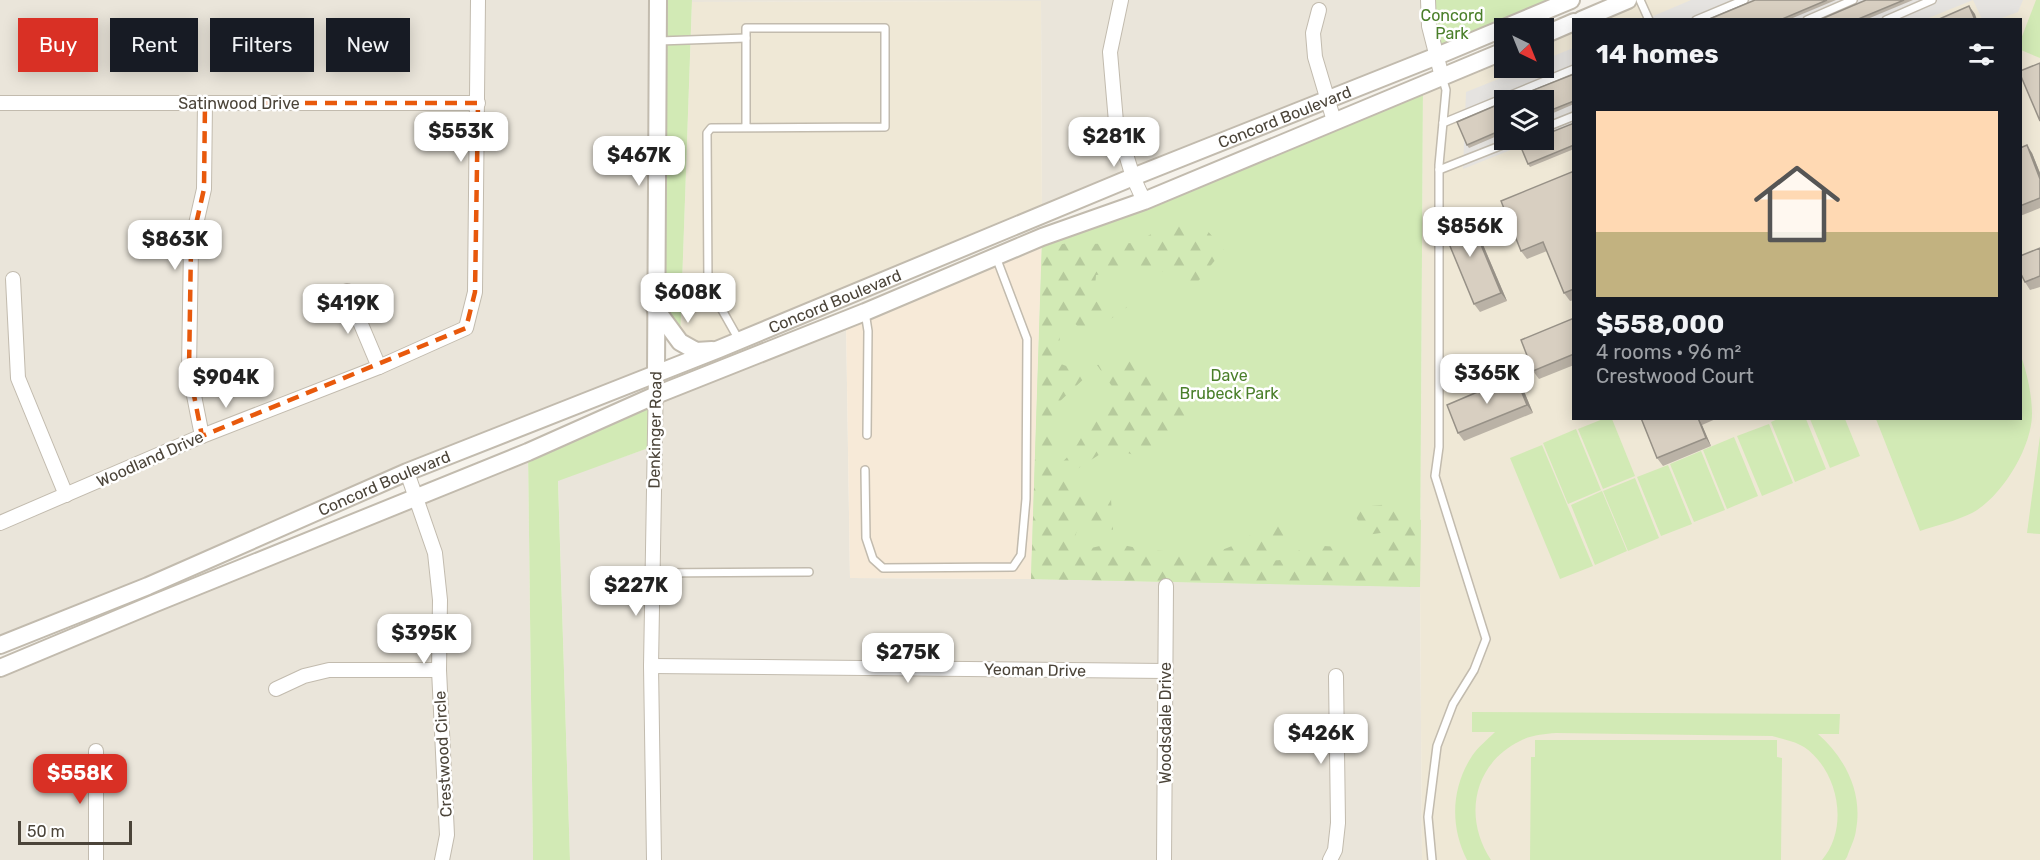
<!DOCTYPE html>
<html lang="en">
<head>
<meta charset="utf-8">
<style>
  :root { --surface:#171b24; --page:#242831; --text:#f1f3f6; --muted:#9ea1a6; --line:#363941; --accent:#d93025 }
  body { margin:0; font-family:Rubik,sans-serif; background:var(--page); color:var(--text); height:100vh; display:flex; flex-direction:column; font-size:22px; white-space:nowrap }
  * { box-sizing:border-box; margin:0 }
  p { font-size:20px; color:var(--muted) }
  .icon { flex:none; width:33px; height:33px; fill:none; stroke:currentColor; stroke-width:2; stroke-linecap:round; stroke-linejoin:round }
  .map { position:relative; flex:1; overflow:hidden }
  .side { position:absolute; left:1572px; top:18px; width:450px; height:402px; display:flex; flex-direction:column; background:var(--surface); border-radius:0px; box-shadow:0 3px 15px #0003 }
  .side>* { flex:none }
  .top-card { position:absolute; left:18px; top:18px; width:570px; height:54px; display:flex; gap:12px }
  .needle { width:39px; rotate:137deg }
  .controls { position:absolute; left:1494px; top:18px; display:grid; gap:12px }
  .controls a { display:grid; place-items:center; width:60px; height:60px; border-radius:0px; background:var(--surface); box-shadow:0 3px 15px #0003; font-size:30px }
  .scale { position:absolute; left:18px; bottom:15px; width:114px; box-sizing:border-box; padding-left:6px; border:3px solid #4b4439; border-top:0; font-size:16px; line-height:21px; white-space:nowrap; color:#4b4439; -webkit-text-stroke:4px #fff; paint-order:stroke }
  .price { position:absolute; translate:-50% -51px; padding:0 14px; border-radius:12px; background:#fff; color:#222; font-size:20px; line-height:39px; filter:drop-shadow(0 2px 3px #0008) }
  .price::after { content:''; position:absolute; left:50%; top:36px; width:18px; height:14px; margin-left:-9px; background:inherit; clip-path:polygon(0 0,100% 0,50% 100%) }
  .price.active { background:var(--accent); color:#fff }
  ul { padding:0; list-style:none }
  li { display:grid; align-content:center; gap:12px; height:318px; padding:0 24px }
  li+li { border-top:2px solid var(--line) }
  li span { display:grid; place-items:center; height:186px; border-radius:0px; color:#555 }
  li>.icon { margin-inline-start:auto }
  span .icon { width:108px; height:108px; fill:#fffc; stroke-width:1 }
  li b { font-size:26px }
  h2 { display:flex; justify-content:space-between; align-items:center; height:72px; padding:0 24px; font-size:26px }
  .tag { padding:0 21px; border-radius:0px; background:var(--surface); box-shadow:0 3px 15px #0003; font-size:21px; line-height:54px }
  .tag.active { background:var(--accent); color:#fff }
  .map>svg:first-child { display:block }
  .residential { fill:#eae5da }
  .commercial { fill:#f7ead8 }
  .education { fill:#efe8d6; fill-rule:evenodd }
  .green { fill:#d2eab5 }
  .forest { fill:url(#forest-firs) }
  .parking { fill:#e5e3e0 }
  .lines { fill:none; stroke-linecap:round; stroke-linejoin:round }
  .service-casing { stroke:#c2bbae; stroke-width:10 }
  .minor-casing { stroke:#c2bbae; stroke-width:16 }
  .tertiary-casing { stroke:#c2bbae; stroke-width:20 }
  .service { stroke:#fff; stroke-width:7 }
  .minor { stroke:#fff; stroke-width:14 }
  .tertiary { stroke:#fff; stroke-width:16 }
  .wall { fill:#bab2a6 }
  .shaded-wall { fill:#979187 }
  .building { fill:#d8cfc1; stroke:#979187; stroke-width:1.5 }
  .marked { fill:none; stroke:#e8590c; stroke-width:4.5; stroke-dasharray:12 8; stroke-linejoin:round }
  .labels { text-anchor:middle; dominant-baseline:central; stroke-width:5; stroke-linejoin:round; paint-order:stroke }
  .park-label { font-size:16px; fill:#4a7f2a; stroke:#fff }
  .street-label { font-size:16px; fill:#4b4439; stroke:#fff }
</style>
</head>
<body>
<div class="map">
<svg width="2040" height="860" viewBox="0 0 2040 860">
  <defs>
    <pattern id="forest-firs" width="22" height="20" patternUnits="userSpaceOnUse" patternTransform="scale(1.5)"><rect width="22" height="20" fill="#d2eab5"/><path d="M5 1l3.5 6h-7zM16 11l3.5 6h-7z" fill="#b6ca9c"/></pattern>
  </defs>
  <rect width="100%" height="100%" fill="#f6f3ec"/>
  <g class="residential">
    <polygon points="0,0 658,0 656,374 0,645"/>
    <polygon points="692,0 1428,0 1437,56 1042,216 1041,1 692,2"/>
    <polygon points="846,319 850,578 1031,579 1420,587 1422,860 570,860 558,480 654,446 656,395"/>
    <polygon points="528,452 533,860 0,860 0,668"/>
  </g>
  <polygon class="commercial" points="1042,237 1031,579 850,578 846,319"/>
  <g class="education">
    <path d="M 1628,0 L 2040,0 L 2040,860 L 1422,860 L 1420,587 L 1423,85 L 1504,51 L 1504,68 L 1544,68 L 1544,35 L 1573,22 L 1574,418 L 2020,418 L 2020,20 L 1581,19 ZM 1504,100 L 1544,100 L 1544,140 L 1504,140 Z"/>
    <polygon points="1041,1 1042,216 719,349 680,342 692,2"/>
  </g>
  <g class="green">
    <polygon points="658,0 692,0 680,342 655,308"/>
    <polygon points="1428,0 1571,0 1437,56"/>
    <polygon points="2036,0 2040,0 2040,58 2021,50 2021,39"/>
    <polygon points="1423,85 1420,587 1031,579 1042,237"/>
    <path d="M 2021,356 C 2027,373 2032,395 2032,414 C 2032,447 2002,497 1972,513 C 1956,521 1938,525 1920,531 L 1876,419 L 2020,418 Z"/>
    <polygon points="656,395 654,446 558,481 570,860 533,860 528,452"/>
    <polygon points="1780,418 1806,419 1826,469 1795,482 1771,422"/>
    <polygon points="1603,419 1612,419 1635,476 1603,489 1578,429"/>
    <polygon points="1810,419 1845,419 1860,456 1830,468"/>
    <polygon points="1769,424 1793,483 1762,496 1737,436"/>
    <polygon points="1576,429 1601,490 1568,504 1543,443"/>
    <polygon points="2040,436 2040,534 2027,533"/>
    <polygon points="1734,437 1758,496 1727,509 1703,450"/>
    <polygon points="1542,445 1593,566 1560,579 1510,458"/>
    <polygon points="1701,451 1725,510 1694,522 1670,464"/>
    <polygon points="1668,465 1692,524 1661,536 1637,477"/>
    <polygon points="1635,478 1659,538 1628,551 1603,491"/>
    <polygon points="1602,491 1627,551 1595,565 1571,505"/>
    <path d="M 1472,712 L 1840,714 L 1839,734 L 1818,734 C 1845,758 1863,792 1856,830 C 1855,839 1850,848 1847,857 L 1845,860 L 1822,860 C 1850,827 1838,770 1804,747 C 1795,741 1782,739 1772,736 L 1556,733 C 1544,734 1531,735 1520,741 C 1473,764 1463,818 1491,860 L 1467,860 C 1450,827 1451,788 1472,756 C 1478,747 1487,740 1495,732 L 1472,732 Z"/>
    <polygon points="1535,740 1777,740 1777,757 1782,758 1781,860 1530,860 1531,757 1535,757"/>
  </g>
  <polygon class="forest" points="1173,221 1203,226 1224,249 1196,284 1170,273 1144,269 1096,275 1094,301 1127,307 1088,336 1070,319 1060,334 1058,363 1089,374 1058,403 1053,472 1074,450 1091,421 1116,392 1097,365 1128,360 1173,387 1188,420 1158,440 1150,461 1111,447 1068,475 1083,488 1111,499 1113,530 1082,517 1069,553 1113,543 1147,550 1212,554 1237,544 1269,523 1290,524 1288,543 1253,562 1281,560 1309,545 1339,547 1360,557 1388,532 1366,535 1351,508 1390,504 1421,520 1420,587 1031,579 1042,248 1073,242 1085,244 1136,243"/>
  <g class="parking">
    <polygon points="1691,0 2023,0 2018,12 1999,19 1982,19 1973,0 1926,19 1644,20"/>
    <polygon points="1573,48 1573,124 1544,136 1544,100 1504,100 1504,140 1535,140 1463,169 1466,92 1526,68 1544,68 1544,60"/>
  </g>
  <g class="lines">
    <defs>
      <g id="service">
        <polyline points="1640,0 1649,20"/>
        <polyline points="1696,20 1744,0"/>
        <polyline points="1807,20 1853,0"/>
        <polyline points="1886,20 1932,0"/>
        <polyline points="659,41 746,38"/>
        <polyline points="1443,123 1574,69"/>
        <polyline points="1544,128 1574,116"/>
        <polyline points="1439,170 1515,140"/>
        <polyline points="865,312 868,331 867,435"/>
        <polyline points="739,340 708,285 707,133 711,128 885,127 885,28 746,28 746,128"/>
        <polyline points="865,470 866,538 873,559 883,568 1013,567 1021,555 1026,499 1027,339 996,257"/>
        <polyline points="653,573 809,572"/>
        <polyline points="1432,860 1428,817 1437,746 1453,704 1474,670 1486,639 1435,476 1439,447 1439,165 1446,90 1442,77"/>
      </g>
      <g id="minor">
        <polyline points="1121,0 1110,52 1116,122 1133,177 1144,201"/>
        <polyline points="1428,0 1429,26 1442,77"/>
        <polyline points="1319,10 1313,33 1315,57 1334,121"/>
        <polyline points="0,103 478,103"/>
        <polyline points="13,279 18,378 66,495"/>
        <polyline points="347,291 379,367"/>
        <polyline points="202,436 189,370 191,246 204,189 205,103"/>
        <polyline points="407,472 435,553 440,600 439,670 447,835 442,860"/>
        <polyline points="0,523 202,436 379,367 466,328 475,292 478,0"/>
        <polyline points="651,666 1166,671"/>
        <polyline points="276,689 304,676 329,670 439,670"/>
        <polyline points="96,860 96,751"/>
        <polyline points="654,860 651,666 656,374"/>
        <polyline points="1164,860 1166,586"/>
        <polyline points="1330,860 1335,850 1338,823 1336,676"/>
      </g>
      <g id="tertiary">
        <polyline points="1581,20 1628,0"/>
        <polyline points="1544,35 1574,22"/>
        <polyline points="655,308 680,342 696,351 712,350"/>
        <polyline points="656,374 658,0"/>
        <path id="s1" d="M 0,645 L 148,586 L 407,472 L 719,349 L 1133,177 L 1437,56 L 1571,0"/>
        <polyline points="0,668 153,604 528,452 656,395 865,312 1042,237 1144,201 1504,51"/>
      </g>
    </defs>
    <use href="#service" class="service-casing"/>
    <use href="#minor" class="minor-casing"/>
    <use href="#tertiary" class="tertiary-casing"/>
    <use href="#service" class="service"/>
    <use href="#minor" class="minor"/>
    <use href="#tertiary" class="tertiary"/>
  </g>
  <g class="wall">
    <polygon points="1755,0 1836,0 1788,20 1707,20"/>
    <polygon points="1866,0 1913,0 1865,20 1819,20"/>
    <polygon points="1574,74 1574,104 1544,117 1544,100"/>
    <polygon points="1504,102 1504,133 1469,148 1467,145"/>
    <polygon points="1574,123 1574,149 1530,167 1528,164"/>
    <polygon points="2020,148 2032,153 2040,173 2040,208 2020,216"/>
    <polygon points="1574,171 1574,300 1570,301 1564,293 1547,251 1527,259 1521,251"/>
    <polygon points="1467,211 1472,219 1507,301 1480,312 1474,304"/>
    <polygon points="2040,248 2040,287 2030,290 2025,282"/>
    <polygon points="1574,318 1574,365 1539,379 1533,371"/>
    <polygon points="1515,376 1521,384 1533,413 1464,441 1458,433"/>
    <polygon points="1641,418 1718,418 1702,425 1711,446 1663,466 1657,458"/>
  </g>
  <g class="shaded-wall">
    <polygon points="1969,6 1975,14 1977,20 1975,20"/>
    <polygon points="2027,145 2032,153 2040,173 2040,179"/>
    <polygon points="1467,211 1472,219 1507,301 1501,293"/>
    <polygon points="1515,376 1521,384 1533,413 1527,405"/>
    <polygon points="1698,418 1702,425 1711,446 1706,438"/>
  </g>
  <g class="building">
    <polygon points="1755,0 1827,0 1780,20 1707,20"/>
    <polygon points="1866,0 1904,0 1856,20 1819,20"/>
    <polygon points="1969,6 1975,20 1937,20"/>
    <polygon points="2040,63 2040,121 2020,74 2020,71"/>
    <polygon points="1574,74 1574,101 1544,113 1544,100 1508,100"/>
    <polygon points="1504,102 1504,129 1467,145 1457,122"/>
    <polygon points="1574,123 1574,145 1528,164 1520,145 1534,140 1544,140 1544,135"/>
    <polygon points="2027,145 2040,179 2040,198 2020,206 2020,148"/>
    <polygon points="1574,171 1574,289 1564,293 1543,242 1521,251 1501,201"/>
    <polygon points="1467,211 1501,293 1474,304 1440,222"/>
    <polygon points="2040,248 2040,276 2025,282 2020,272 2020,256"/>
    <polygon points="1574,318 1574,354 1533,371 1521,340"/>
    <polygon points="1515,376 1527,405 1458,433 1447,405"/>
    <polygon points="1641,418 1698,418 1706,438 1657,458"/>
  </g>
  <path class="marked" d="M 205,103 L 478,103 L 475,292 L 466,328 L 202,436 L 189,370 L 191,246 L 204,189 Z"/>
  <g class="labels">
    <g class="park-label">
      <text x="1452" y="15">Concord<tspan x="1452" dy="18">Park</tspan></text>
      <text x="1229" y="375">Dave<tspan x="1229" dy="18">Brubeck Park</tspan></text>
    </g>
    <g class="street-label">
      <text x="239" y="103">Satinwood Drive</text>
      <text stroke="none"><textPath href="#s1" startOffset="1389">Concord Boulevard</textPath></text>
      <text stroke="none"><textPath href="#s1" startOffset="903">Concord Boulevard</textPath></text>
      <text transform="translate(655 430) rotate(-89)">Denkinger Road</text>
      <text transform="translate(150 459) rotate(-24)">Woodland Drive</text>
      <text stroke="none"><textPath href="#s1" startOffset="417">Concord Boulevard</textPath></text>
      <text transform="translate(1035 670) rotate(1)">Yeoman Drive</text>
      <text transform="translate(1165 723) rotate(-90)">Woodsdale Drive</text>
      <text transform="translate(443 754) rotate(-93)">Crestwood Circle</text>
    </g>
  </g>
</svg>
<div class="controls">
<a><svg class="needle" viewBox="-14 -14 28 28"><path d="M0-13l5 13h-10z" fill="#e53935"/><path d="M0 13l5-13h-10z" fill="#9ea1a6"/></svg></a>
<a><svg class="icon" aria-label="layers" viewBox="0 0 24 24"><path d="M12 4l9 5-9 5-9-5zM3 14l9 5 9-5"/></svg></a>
</div>
<div class="scale">50 m</div>
<b class="price" style="left:461px;top:163px">$553K</b>
<b class="price" style="left:1114px;top:168px">$281K</b>
<b class="price" style="left:639px;top:187px">$467K</b>
<b class="price" style="left:1470px;top:258px">$856K</b>
<b class="price" style="left:175px;top:271px">$863K</b>
<b class="price" style="left:688px;top:324px">$608K</b>
<b class="price" style="left:348px;top:335px">$419K</b>
<b class="price" style="left:1487px;top:405px">$365K</b>
<b class="price" style="left:226px;top:409px">$904K</b>
<b class="price" style="left:636px;top:617px">$227K</b>
<b class="price" style="left:424px;top:665px">$395K</b>
<b class="price" style="left:908px;top:684px">$275K</b>
<b class="price" style="left:1321px;top:765px">$426K</b>
<b class="price active" style="left:80px;top:805px">$558K</b>
<div class="top-card">
<a class="tag active">Buy</a>
<a class="tag">Rent</a>
<a class="tag">Filters</a>
<a class="tag">New</a>
</div>
<section class="side">
<h2>14 homes<svg class="icon" aria-label="filters" viewBox="0 0 24 24"><path d="M4 7h16M4 17h16"/><circle cx="9" cy="7" r="2"/><circle cx="15" cy="17" r="2"/></svg></h2>
<ul>
<li><span style="background:linear-gradient(#ffd9b3 65%,#c2b280 0)"><svg class="icon" aria-label="home" viewBox="0 0 24 24"><path d="M3 11l9-7 9 7M6 9v11h12V9"/></svg></span><div><b>$558,000</b><p>4 rooms · 96 m²</p><p>Crestwood Court</p></div></li>
</ul>
</section>
</div>
</body>
</html>
